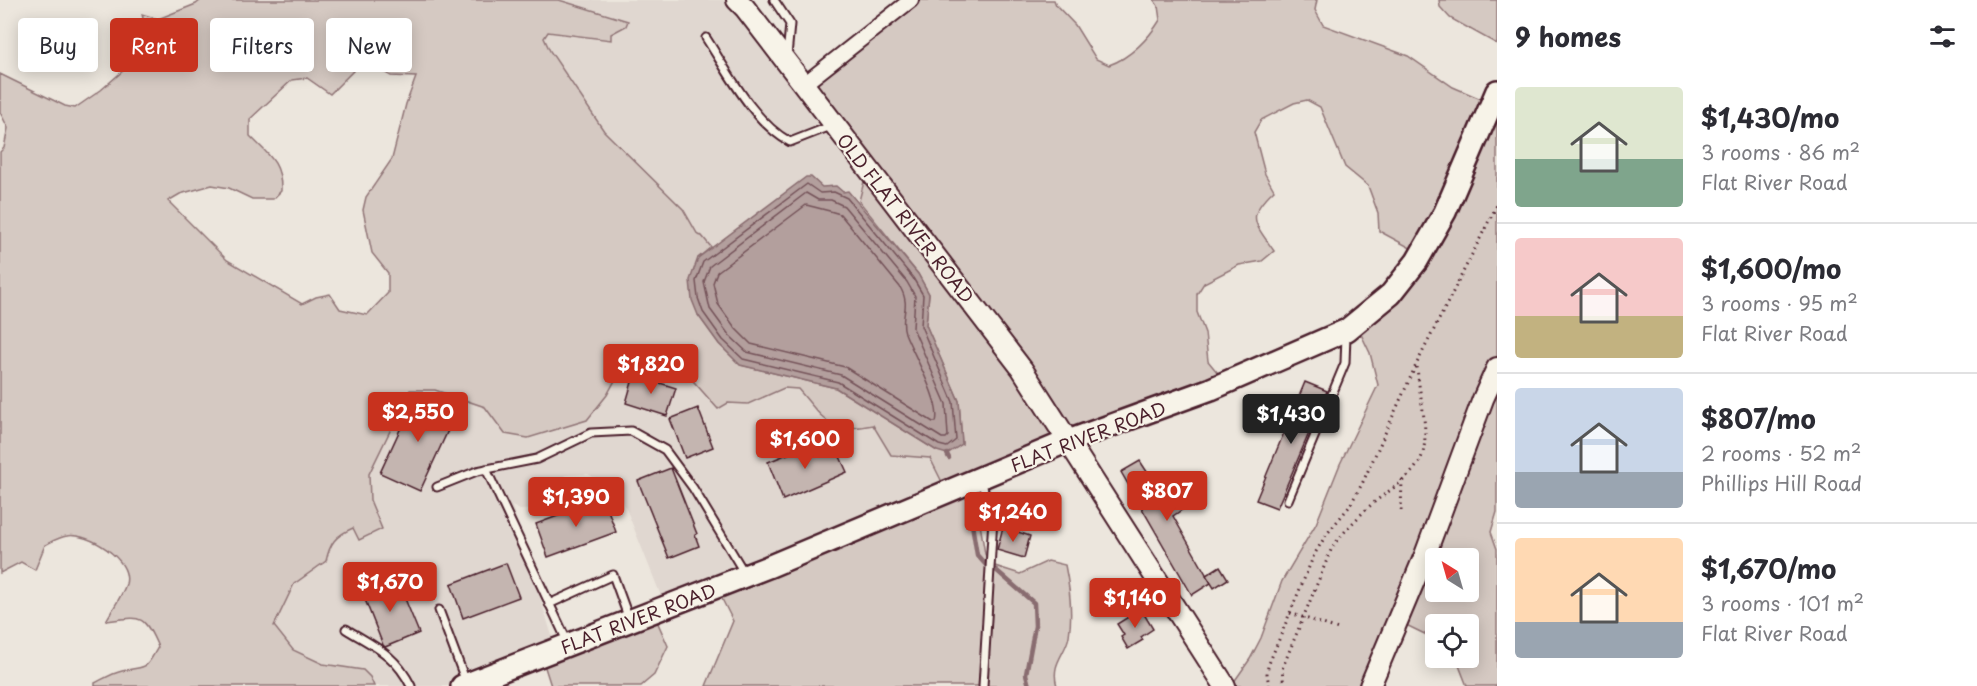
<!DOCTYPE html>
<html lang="en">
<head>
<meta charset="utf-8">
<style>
  :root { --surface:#fff; --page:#f2f2f3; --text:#2b2b33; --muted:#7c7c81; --line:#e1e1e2; --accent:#c8321e }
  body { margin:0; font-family:"Playpen Sans",sans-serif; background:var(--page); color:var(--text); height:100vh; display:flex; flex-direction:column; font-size:22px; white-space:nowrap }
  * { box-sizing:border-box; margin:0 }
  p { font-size:20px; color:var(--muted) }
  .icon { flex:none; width:33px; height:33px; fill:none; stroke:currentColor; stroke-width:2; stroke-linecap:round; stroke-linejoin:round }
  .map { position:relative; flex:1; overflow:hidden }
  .details { display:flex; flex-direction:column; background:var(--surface); width:480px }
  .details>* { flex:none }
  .top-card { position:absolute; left:18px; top:18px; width:570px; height:54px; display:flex; gap:12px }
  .needle { width:39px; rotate:323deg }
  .fabs { position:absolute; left:1425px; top:548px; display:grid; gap:12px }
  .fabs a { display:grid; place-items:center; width:54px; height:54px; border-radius:6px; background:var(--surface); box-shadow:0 3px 15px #0003; font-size:30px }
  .price { position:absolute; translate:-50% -51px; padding:0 14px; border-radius:6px; background:var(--accent); color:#fff; font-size:20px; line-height:39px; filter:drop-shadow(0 2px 3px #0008) }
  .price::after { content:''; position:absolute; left:50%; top:36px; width:18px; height:14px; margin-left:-9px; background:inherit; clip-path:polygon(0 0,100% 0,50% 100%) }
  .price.selected { background:#222; color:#fff }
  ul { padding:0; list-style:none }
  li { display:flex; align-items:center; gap:18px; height:150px; padding:0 18px }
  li+li { border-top:2px solid var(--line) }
  li span { display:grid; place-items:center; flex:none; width:168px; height:120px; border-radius:6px; color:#555 }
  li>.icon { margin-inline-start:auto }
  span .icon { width:72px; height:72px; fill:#fffc; stroke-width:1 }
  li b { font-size:26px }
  h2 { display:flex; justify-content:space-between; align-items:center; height:72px; padding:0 18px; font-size:26px }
  .chip { padding:0 21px; border-radius:6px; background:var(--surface); box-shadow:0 3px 15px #0003; font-size:21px; line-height:54px }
  .chip.selected { background:var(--accent); color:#fff }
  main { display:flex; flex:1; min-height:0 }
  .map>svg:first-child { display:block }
  .built { fill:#e0d7d0 }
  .green { fill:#d5c9c2; stroke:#907476; stroke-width:1.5; fill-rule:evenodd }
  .water { fill:#b39f9d; stroke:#896c6f; stroke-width:1.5 }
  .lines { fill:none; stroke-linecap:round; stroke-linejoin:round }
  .shore { stroke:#745259; stroke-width:1.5 }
  .stream { stroke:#896c6f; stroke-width:4.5 }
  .building { fill:#c4b5b0; stroke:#4a1f2b; stroke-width:1.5 }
  .lane-casing { stroke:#4a1f2b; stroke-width:11 }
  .street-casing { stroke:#4a1f2b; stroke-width:18 }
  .secondary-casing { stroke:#4a1f2b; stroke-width:24 }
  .primary-casing { stroke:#4a1f2b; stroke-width:26 }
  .path { stroke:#4a1f2b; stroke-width:3; stroke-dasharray:1.5 4.5; stroke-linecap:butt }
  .lane { stroke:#f7f3e8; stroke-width:7 }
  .street { stroke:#f7f3e8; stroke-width:14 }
  .secondary { stroke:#f7f3e8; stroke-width:20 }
  .primary { stroke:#f7f3e8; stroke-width:21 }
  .labels { text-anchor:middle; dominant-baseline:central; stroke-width:4.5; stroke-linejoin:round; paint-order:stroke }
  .street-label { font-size:18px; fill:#4a1f2b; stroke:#f7f3e8 }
</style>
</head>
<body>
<main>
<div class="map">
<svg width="1497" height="686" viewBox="0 0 1497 686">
  <rect width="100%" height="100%" fill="#ece6dd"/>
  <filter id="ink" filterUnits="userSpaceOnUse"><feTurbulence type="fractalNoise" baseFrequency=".0167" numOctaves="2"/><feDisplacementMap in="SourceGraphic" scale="12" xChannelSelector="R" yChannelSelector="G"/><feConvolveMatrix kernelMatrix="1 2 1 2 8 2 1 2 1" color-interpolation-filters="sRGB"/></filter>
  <g filter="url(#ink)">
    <g class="built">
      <polygon points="559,0 739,0 867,170 859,201 848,191 843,192 836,186 822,187 811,177 806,177 711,247 702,236 698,235 683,209 604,131 550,51 544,38 548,32 611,40 611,34 625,26 627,21"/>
      <polygon points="649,358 686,373 718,409 728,403 748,404 784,388 798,389 829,424 854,429 873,425 891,455 930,458 946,491 665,606 615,481 608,485 588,474 566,475 547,488 542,504 537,509 520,510 512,506 556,649 460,686 374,686 363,670 323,664 293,650 274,626 294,584 326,562 330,544 345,531 353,528 370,500 369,474 410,389 435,390 485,407 505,434 587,419 607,395 623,366"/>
    </g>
    <g class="green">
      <path d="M 201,0 L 559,0 L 628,21 L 626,26 L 611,34 L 611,40 L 548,32 L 544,38 L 550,51 L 604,131 L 683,209 L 698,235 L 702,236 L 711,247 L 698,258 L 698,315 L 719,344 L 741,365 L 836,388 L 937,451 L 962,444 L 959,401 L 926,325 L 929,294 L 918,274 L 859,201 L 867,170 L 804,82 L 912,0 L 1054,0 L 1056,5 L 1075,25 L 1096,59 L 1109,65 C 1130,58 1149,38 1160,20 L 1158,6 L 1154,0 L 1317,0 L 1315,10 L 1323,25 L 1408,56 L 1453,87 L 1488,102 L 1497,91 L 1497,512 L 1491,532 L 1497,549 L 1497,686 L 1467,686 L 1458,663 L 1453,657 L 1468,657 L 1468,624 L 1436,624 L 1435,639 L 1398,621 L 1370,686 L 1231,686 L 1250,659 L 1261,638 L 1282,581 L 1316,524 L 1340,464 L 1378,385 L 1370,353 L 1359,330 L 1418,252 L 1379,231 L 1378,213 L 1368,186 L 1345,167 L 1320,107 L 1307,100 L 1294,103 L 1261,120 L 1254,132 L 1265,174 L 1274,190 C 1245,217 1254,222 1274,251 L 1262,261 L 1239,265 L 1204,283 L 1197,294 L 1197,312 L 1205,333 L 1208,361 L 1222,378 L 962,486 L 979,518 L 985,554 L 992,565 L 1020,574 L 1048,561 L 1065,565 C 1070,589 1073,612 1069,636 C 1066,654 1050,663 1057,686 L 706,686 L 733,621 L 716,587 L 946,490 L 930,458 L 891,455 L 873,425 C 828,434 825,420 798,389 L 784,388 L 748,404 L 728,403 L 718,409 L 686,373 L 649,358 L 623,366 L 607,395 L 587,420 L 528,438 L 505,434 L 485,407 L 435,390 L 410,390 L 369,474 L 370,500 L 382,529 L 359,540 L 353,528 C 335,536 330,543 326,561 L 294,584 L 274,626 L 293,650 L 323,664 L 363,670 L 370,677 L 374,686 L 95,686 L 95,683 C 103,679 113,673 122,671 C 148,665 144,672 158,647 C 143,612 140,617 106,621 C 112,610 122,596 126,584 C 133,559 87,532 67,536 C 59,537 51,542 45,545 L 35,570 L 21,562 L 0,573 L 0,152 L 4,148 L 8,128 L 0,112 L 0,74 L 65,106 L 75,108 L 101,90 L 141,55 L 147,36 L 142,14 L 158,19 L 196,4 ZM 357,67 L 377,68 L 391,76 L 416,77 L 406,104 L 392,159 L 366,197 L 363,210 L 372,253 L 388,273 L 388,293 L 367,315 L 340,309 L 330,294 L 316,297 L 302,304 L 227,260 L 168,201 L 180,194 L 212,185 L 229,188 L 252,199 L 273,199 L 281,191 C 282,163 269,155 250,136 L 250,119 L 292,80 L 307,78 L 330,94 ZM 1436,558 L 1468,558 L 1468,591 L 1436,591 Z"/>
      <polygon points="1439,0 1497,0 1497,44 1450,18 1440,7"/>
      <polygon points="653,612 668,646 654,675 641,686 551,686 542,658"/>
    </g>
    <polygon class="water" points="806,177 811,177 822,187 836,186 843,192 848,191 918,274 929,294 926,325 959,401 962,444 947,454 937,451 836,388 740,365 719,344 698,315 692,300 690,280 698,258"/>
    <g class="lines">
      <g class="shore">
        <polygon points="807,184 820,193 834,192 847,198 913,278 923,295 921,326 953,402 956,440 947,447 939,445 838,382 743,359 723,340 703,312 698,298 696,281 703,262"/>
        <polygon points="806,193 818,200 831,200 844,206 907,282 915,296 913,328 946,404 948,436 946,438 942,438 841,375 747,352 729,335 710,309 704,282 710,266"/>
        <path d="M 806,205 C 817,208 828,210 840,214 L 900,287 C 912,308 899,315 905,333 C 913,354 942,403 936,422 L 933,422 L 845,367 L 751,344 L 736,329 L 718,304 L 713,283 L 717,272 Z"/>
      </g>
      <g class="stream">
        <polyline points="947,454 949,458"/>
        <polyline points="970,512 977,555 985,564"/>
        <polyline points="996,570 1034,603 1035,626 1026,674 1029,686"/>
      </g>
    </g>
    <g class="building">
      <polygon points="634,375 676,388 667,416 626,403"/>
      <polygon points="1305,382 1327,391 1277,508 1256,500"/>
      <polygon points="416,395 456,413 420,491 380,473"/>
      <polygon points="698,408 713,447 685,458 670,419"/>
      <polygon points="815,443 820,455 836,448 847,472 783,500 768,462"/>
      <polygon points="1140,461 1153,481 1167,473 1186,507 1173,516 1211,583 1192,595 1121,472"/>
      <polygon points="671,468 697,534 695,535 699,546 669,558 638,481"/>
      <polygon points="604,499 616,532 548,557 536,524"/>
      <polygon points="1003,527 1030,536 1024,558 997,550"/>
      <polygon points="506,563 519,597 463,618 451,584"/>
      <polygon points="1220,566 1228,579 1214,588 1206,575"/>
      <polygon points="397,579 419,633 385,647 383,645 362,592"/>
      <polygon points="1141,609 1153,629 1141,637 1143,640 1128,649 1121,637 1124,635 1117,624"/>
    </g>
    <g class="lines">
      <defs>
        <g id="lane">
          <polyline points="774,0 790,24 787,56"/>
          <path d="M 706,38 C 728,72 754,123 790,142 L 831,126"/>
          <polyline points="486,469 568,643"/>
          <polyline points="981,481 993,518 983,686"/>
          <polyline points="437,487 477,471 537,459 591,433 631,431 665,450 693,488 745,574"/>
          <polyline points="1288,500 1345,363 1346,335"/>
          <polyline points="549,604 613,575 629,619"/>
          <polyline points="439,610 466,682"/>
          <path d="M 346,629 C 375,647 395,654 411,686"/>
        </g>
        <polyline id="street" points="803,85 911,0"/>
        <g id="secondary">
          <polyline points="737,0 745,8 1022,369 1225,686"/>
          <polyline points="1370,686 1425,555 1483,399 1497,368"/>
        </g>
        <polyline id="primary" points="462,686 768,567 1068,441 1211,389 1347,330 1391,294 1417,261 1445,212 1497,91"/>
      </defs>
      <use href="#lane" class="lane-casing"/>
      <use href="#street" class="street-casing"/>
      <use href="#secondary" class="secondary-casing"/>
      <use href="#primary" class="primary-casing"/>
      <g class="path">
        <polyline points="1401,511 1402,480"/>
        <polyline points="1290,613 1338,629"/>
        <polyline points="1269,686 1267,674 1268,666 1314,555 1326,535 1349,507 1362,484 1417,363 1497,205"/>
        <path d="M 1284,686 L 1282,669 L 1331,550 C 1341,534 1357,518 1371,505 C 1389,489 1420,475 1424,448 C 1428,421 1418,392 1417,364"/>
      </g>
      <use href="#lane" class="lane"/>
      <use href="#street" class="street"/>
      <use href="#secondary" class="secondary"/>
      <use href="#primary" class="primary"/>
    </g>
  </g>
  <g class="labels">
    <g class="street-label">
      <text transform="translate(906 218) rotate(52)">OLD FLAT RIVER ROAD</text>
      <text transform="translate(1088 436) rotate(-21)">FLAT RIVER ROAD</text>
      <text transform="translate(638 618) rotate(-21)">FLAT RIVER ROAD</text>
    </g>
  </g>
</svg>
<div class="fabs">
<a><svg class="needle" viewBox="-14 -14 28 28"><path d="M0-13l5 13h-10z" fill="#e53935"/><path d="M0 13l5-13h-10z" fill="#7c7c81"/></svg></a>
<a><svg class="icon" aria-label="locate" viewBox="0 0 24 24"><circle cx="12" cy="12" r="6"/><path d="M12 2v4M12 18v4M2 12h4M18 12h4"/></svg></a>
</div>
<b class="price" style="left:651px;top:395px">$1,820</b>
<b class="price" style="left:418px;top:443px">$2,550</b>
<b class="price selected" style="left:1291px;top:445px">$1,430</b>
<b class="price" style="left:805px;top:470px">$1,600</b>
<b class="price" style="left:1167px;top:522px">$807</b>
<b class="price" style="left:576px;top:528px">$1,390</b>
<b class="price" style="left:1013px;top:543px">$1,240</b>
<b class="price" style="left:390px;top:613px">$1,670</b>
<b class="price" style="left:1135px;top:629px">$1,140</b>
<div class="top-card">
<a class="chip">Buy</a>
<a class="chip selected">Rent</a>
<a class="chip">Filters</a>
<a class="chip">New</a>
</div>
</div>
<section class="details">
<h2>9 homes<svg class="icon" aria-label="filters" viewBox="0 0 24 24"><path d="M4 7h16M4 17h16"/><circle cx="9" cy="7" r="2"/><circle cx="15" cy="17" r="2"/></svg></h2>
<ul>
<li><span style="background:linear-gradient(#dfe7d0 60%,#7fa58c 0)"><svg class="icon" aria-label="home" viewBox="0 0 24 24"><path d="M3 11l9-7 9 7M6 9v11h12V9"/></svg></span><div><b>$1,430/mo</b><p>3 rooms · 86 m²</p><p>Flat River Road</p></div></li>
<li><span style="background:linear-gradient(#f6c9c9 65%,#c2b280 0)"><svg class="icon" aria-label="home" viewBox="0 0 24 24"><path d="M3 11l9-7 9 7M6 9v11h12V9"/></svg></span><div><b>$1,600/mo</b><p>3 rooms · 95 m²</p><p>Flat River Road</p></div></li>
<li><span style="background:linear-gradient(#c9d6e8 70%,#9aa5b1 0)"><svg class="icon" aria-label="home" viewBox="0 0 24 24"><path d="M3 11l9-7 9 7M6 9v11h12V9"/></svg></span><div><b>$807/mo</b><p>2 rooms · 52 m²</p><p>Phillips Hill Road</p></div></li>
<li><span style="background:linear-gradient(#ffd9b3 70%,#9aa5b1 0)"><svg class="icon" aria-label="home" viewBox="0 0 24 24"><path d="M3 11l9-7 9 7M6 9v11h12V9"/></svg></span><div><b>$1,670/mo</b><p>3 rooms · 101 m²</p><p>Flat River Road</p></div></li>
</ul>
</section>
</main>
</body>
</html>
